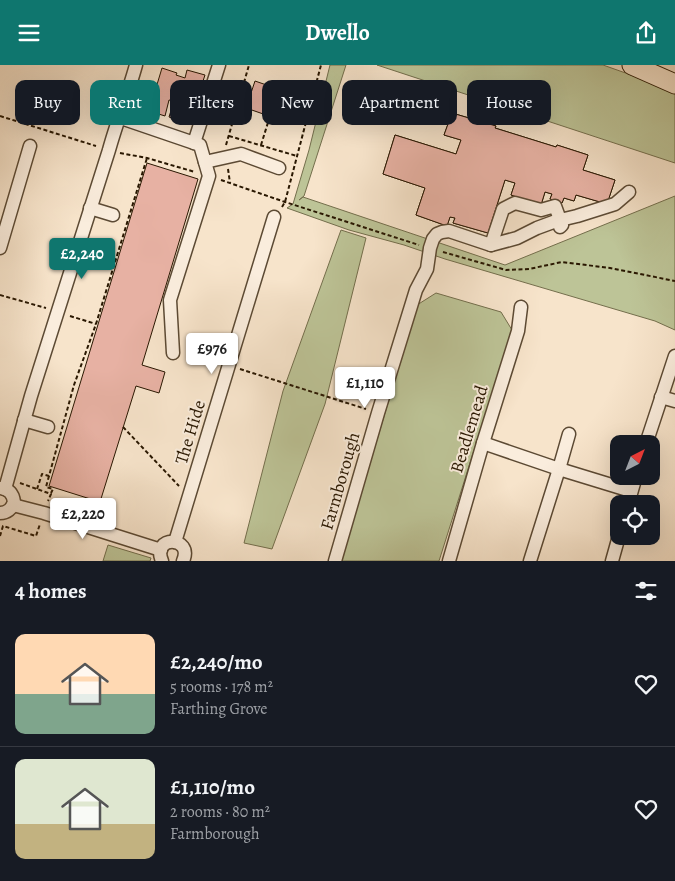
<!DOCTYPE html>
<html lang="en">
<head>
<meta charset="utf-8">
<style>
  :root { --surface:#171b24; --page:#242831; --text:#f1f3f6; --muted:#9ea1a6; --line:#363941; --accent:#0f766e }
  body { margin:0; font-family:Alegreya,serif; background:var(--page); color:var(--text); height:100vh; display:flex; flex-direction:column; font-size:19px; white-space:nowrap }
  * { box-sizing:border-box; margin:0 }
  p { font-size:16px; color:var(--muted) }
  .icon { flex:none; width:28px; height:28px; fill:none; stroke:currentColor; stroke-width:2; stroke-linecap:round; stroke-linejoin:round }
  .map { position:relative; height:496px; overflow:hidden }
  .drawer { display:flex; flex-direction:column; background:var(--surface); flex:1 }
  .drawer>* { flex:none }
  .guide { position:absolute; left:15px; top:15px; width:645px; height:45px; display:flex; gap:10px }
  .needle { width:32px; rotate:42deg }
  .controls { position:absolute; left:610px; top:370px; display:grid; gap:10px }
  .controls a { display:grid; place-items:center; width:50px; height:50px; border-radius:10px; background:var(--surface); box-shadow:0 5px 20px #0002; font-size:25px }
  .price { position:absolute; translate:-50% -42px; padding:0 11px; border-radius:5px; background:#fff; color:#222; font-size:16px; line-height:32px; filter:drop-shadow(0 1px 2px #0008) }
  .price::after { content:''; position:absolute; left:50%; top:30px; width:15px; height:11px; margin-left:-8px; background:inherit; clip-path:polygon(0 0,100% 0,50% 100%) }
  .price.selected { background:var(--accent); color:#fff }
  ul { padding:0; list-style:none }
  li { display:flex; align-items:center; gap:15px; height:125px; padding:0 15px }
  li+li { border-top:1px solid var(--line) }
  li span { display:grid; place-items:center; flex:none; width:140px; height:100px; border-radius:10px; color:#555 }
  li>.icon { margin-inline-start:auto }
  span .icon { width:60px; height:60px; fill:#fffc; stroke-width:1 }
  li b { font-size:21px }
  h2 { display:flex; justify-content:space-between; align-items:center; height:60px; padding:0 15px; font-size:21px }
  .chip { padding:0 18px; border-radius:10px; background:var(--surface); box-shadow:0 5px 20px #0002; font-size:18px; line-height:45px }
  .chip.selected { background:var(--accent); color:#fff }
  header { display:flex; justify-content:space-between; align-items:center; height:65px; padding:0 15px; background:var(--accent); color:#fff; font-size:22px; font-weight:700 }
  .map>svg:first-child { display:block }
  .green { fill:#bdc497; stroke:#736e4c }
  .building { fill:#e7b1a3; stroke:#291701; fill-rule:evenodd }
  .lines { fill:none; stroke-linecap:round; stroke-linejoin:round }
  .minor-casing { stroke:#5c4a34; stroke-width:15 }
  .highway-casing { stroke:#291701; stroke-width:21 }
  .path { stroke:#291701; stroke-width:2; stroke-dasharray:4 2.5; stroke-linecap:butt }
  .minor { stroke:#faeddd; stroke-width:12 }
  .highway { stroke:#f7e4cb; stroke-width:19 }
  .labels { text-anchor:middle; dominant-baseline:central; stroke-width:4; stroke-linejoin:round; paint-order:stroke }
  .street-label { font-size:18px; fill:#291701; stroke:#faeddd }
</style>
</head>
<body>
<header><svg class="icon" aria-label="menu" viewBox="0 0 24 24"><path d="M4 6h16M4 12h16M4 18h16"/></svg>Dwello<svg class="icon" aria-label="share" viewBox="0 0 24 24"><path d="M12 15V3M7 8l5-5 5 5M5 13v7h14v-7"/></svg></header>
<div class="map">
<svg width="675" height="496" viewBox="0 0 675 496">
  <rect width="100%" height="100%" fill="#f7e4cb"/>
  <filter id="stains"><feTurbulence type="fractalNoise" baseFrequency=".004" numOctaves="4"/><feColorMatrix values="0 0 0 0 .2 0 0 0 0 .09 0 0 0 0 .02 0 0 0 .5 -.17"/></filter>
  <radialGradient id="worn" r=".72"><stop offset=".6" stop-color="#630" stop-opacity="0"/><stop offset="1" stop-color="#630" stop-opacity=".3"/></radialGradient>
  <g class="green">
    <polygon points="330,0 346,0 304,131 299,135 303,132 505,200 675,131 675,265 655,256 445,194 404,180 349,165 287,143 293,139 309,85"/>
    <polygon points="377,0 603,0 634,11 675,28 675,98"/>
    <polygon points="341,165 366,173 325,339 272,484 244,478 283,326"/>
    <polygon points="436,228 501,247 512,265 439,496 341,496 417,240"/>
    <polygon points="108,480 151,493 150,496 103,496"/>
  </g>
  <g class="building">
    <polygon points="162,3 177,8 176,10 185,13 187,5 205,10 201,22 199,21 193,42 189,41 184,57 169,52 174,36 169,35 165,51 149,46"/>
    <polygon points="255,16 301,32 292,59 246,43"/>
    <path d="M 452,48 L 496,61 L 495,63 L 556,82 L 557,80 L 588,90 L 583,105 L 615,115 L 607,139 L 576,130 L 574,136 L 564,133 L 562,138 L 550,134 L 552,129 L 545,127 L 541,140 L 511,130 L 515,118 L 505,115 L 488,168 L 453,158 L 455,153 L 450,152 L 447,161 L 416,150 L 425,123 L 383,109 L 395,70 L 456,89 L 461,75 L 444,70 ZM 474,77 L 501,85 L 496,101 L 469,93 ZM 519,91 L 547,99 L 542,115 L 514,107 ZM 436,102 L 455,108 L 448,129 L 430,123 ZM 469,122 L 483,126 L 483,129 L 486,130 L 483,140 L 465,135 Z"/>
    <polygon points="452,48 496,61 495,63 556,82 557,80 588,90 583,105 615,115 607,139 576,130 574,136 564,133 562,138 550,134 552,129 545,127 541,140 511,130 515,118 505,115 488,168 453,158 455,153 450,152 447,161 416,150 425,123 383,109 395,70 456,89 461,75 444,70"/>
    <polygon points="147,98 198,114 142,300 165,307 159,328 136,321 100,437 49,421"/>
  </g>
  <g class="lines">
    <defs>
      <g id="minor">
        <polyline points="118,52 200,80 209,111 170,235 173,288"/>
        <polyline points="194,78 219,0"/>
        <polyline points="205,97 241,89 279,103"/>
        <polyline points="90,143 113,150"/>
        <polyline points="491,180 503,144 515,138 541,145 555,141 562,160 560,162"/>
        <polyline points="0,183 30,81"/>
        <polyline points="661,332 675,336"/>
        <polyline points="24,355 48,362"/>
        <polyline points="483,378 559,404 631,426"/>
        <polyline points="646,379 675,291"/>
        <path d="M 0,423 C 9,424 13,429 14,437 C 12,444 7,448 0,448"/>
        <path d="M 5,424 L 31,331 L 109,85 C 117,56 128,29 136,0"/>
        <polyline points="628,439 636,411"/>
        <polyline points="13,440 44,448 161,485"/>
        <polyline points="175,477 274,152"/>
        <path d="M 162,496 C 151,470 194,471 183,496"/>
        <polyline points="335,496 378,348 416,225 427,204 430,183 433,174 437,169 442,167 449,166 491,180 517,173 537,163 556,156 577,151 615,139 629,127"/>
        <polyline points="449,496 483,378 518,266 521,242"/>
        <polyline points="530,496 559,404 569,369"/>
        <polyline points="612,496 619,471"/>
      </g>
      <polyline id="highway" points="632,0 675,19"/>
    </defs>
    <use href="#minor" class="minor-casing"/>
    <use href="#highway" class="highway-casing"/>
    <g class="path">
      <polyline points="0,51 96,81"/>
      <polyline points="229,71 297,91"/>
      <polyline points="226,80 249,0"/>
      <polyline points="261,80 270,51"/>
      <polyline points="120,88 147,93 195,107"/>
      <polyline points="228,104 230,118"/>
      <polyline points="221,115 285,137 419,180"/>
      <polyline points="282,142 285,137 321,0"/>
      <polyline points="443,187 506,205 529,204 562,197 610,203 675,216"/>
      <polyline points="0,230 46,243"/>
      <polyline points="70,251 96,259"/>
      <polyline points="240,304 366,344"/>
      <polyline points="123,362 179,421"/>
      <polyline points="49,411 46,422 53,424 51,428"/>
      <polyline points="20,418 51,429 48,436"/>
      <polyline points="37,424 42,409 49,411 74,320 96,259 147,93"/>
      <polyline points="0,471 3,461 36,471 40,459"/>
    </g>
    <use href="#minor" class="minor"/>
    <use href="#highway" class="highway"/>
  </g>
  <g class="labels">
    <g class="street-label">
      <text transform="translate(469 364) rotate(-73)">Beadlemead</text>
      <text transform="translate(190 367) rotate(-73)">The Hide</text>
      <text transform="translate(340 416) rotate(-74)">Farmborough</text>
    </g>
  </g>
  <rect width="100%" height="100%" filter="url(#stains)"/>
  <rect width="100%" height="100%" fill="url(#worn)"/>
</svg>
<div class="controls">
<a><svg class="needle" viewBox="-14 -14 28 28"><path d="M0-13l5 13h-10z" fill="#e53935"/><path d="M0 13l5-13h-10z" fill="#9ea1a6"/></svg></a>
<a><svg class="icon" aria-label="locate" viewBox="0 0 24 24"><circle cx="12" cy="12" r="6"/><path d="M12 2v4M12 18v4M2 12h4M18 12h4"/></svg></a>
</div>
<b class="price selected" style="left:82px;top:215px">£2,240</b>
<b class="price" style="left:212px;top:310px">£976</b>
<b class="price" style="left:365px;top:344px">£1,110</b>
<b class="price" style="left:83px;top:475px">£2,220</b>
<div class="guide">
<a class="chip">Buy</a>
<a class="chip selected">Rent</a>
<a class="chip">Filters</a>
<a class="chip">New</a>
<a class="chip">Apartment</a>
<a class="chip">House</a>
</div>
</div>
<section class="drawer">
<h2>4 homes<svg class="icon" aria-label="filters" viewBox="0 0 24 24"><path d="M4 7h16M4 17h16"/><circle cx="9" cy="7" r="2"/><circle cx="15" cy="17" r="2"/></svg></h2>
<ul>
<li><span style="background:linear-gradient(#ffd9b3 60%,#7fa58c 0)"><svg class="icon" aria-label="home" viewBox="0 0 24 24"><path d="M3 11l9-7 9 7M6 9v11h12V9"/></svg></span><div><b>£2,240/mo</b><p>5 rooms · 178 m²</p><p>Farthing Grove</p></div><svg class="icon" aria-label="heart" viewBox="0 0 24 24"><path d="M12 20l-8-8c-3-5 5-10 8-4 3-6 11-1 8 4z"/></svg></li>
<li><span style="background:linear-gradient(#dfe7d0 65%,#c2b280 0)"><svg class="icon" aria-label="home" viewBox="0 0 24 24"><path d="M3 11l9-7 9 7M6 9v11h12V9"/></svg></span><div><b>£1,110/mo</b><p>2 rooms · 80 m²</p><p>Farmborough</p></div><svg class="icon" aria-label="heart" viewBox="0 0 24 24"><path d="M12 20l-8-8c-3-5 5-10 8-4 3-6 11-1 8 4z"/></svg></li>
</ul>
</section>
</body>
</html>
